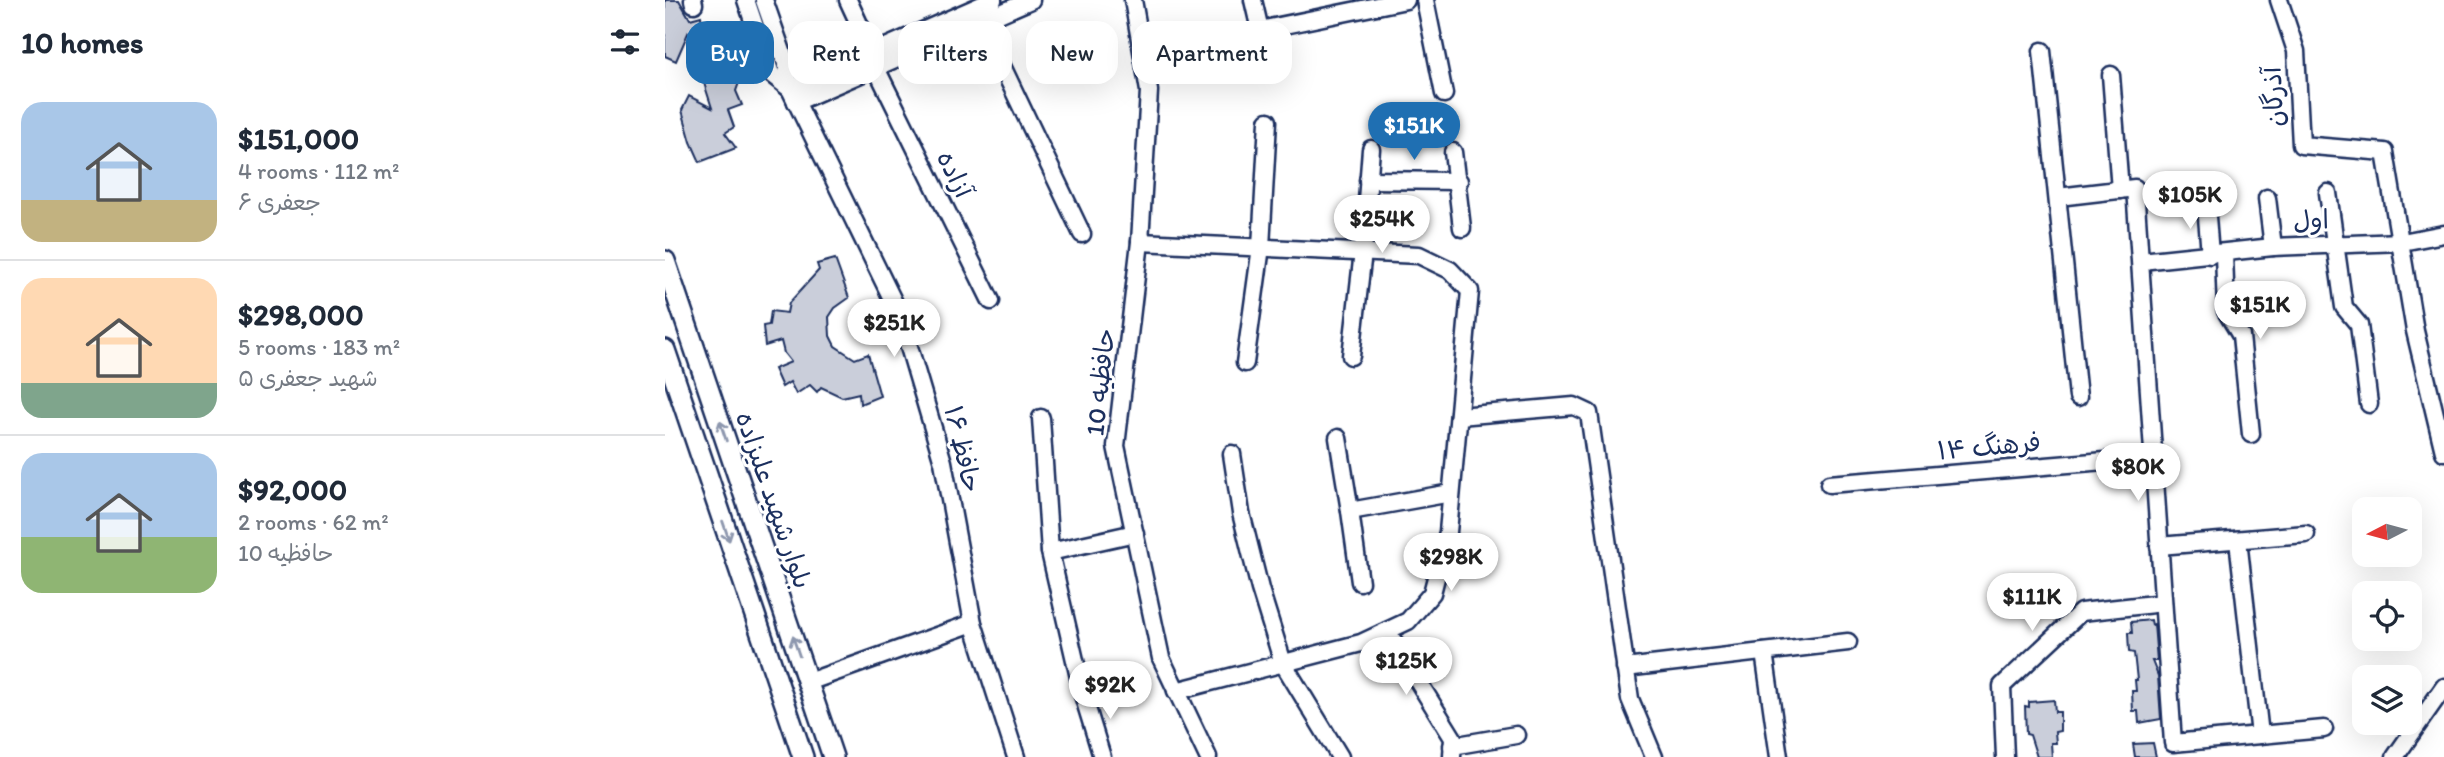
<!DOCTYPE html>
<html lang="en">
<head>
<meta charset="utf-8">
<style>
  :root { --surface:#fff; --page:#f6f6f7; --text:#1f2937; --muted:#747a83; --line:#e0e1e3; --accent:#1f6fb2 }
  body { margin:0; font-family:Itim,"Playpen Sans Arabic",sans-serif; background:var(--page); color:var(--text); height:100vh; display:flex; flex-direction:column; font-size:26px; white-space:nowrap }
  * { box-sizing:border-box; margin:0 }
  p { font-size:23px; color:var(--muted) }
  .icon { flex:none; width:38px; height:38px; fill:none; stroke:currentColor; stroke-width:2; stroke-linecap:round; stroke-linejoin:round }
  .map { position:relative; flex:1; overflow:hidden }
  .sheet { display:flex; flex-direction:column; background:var(--surface); width:665px }
  .sheet>* { flex:none }
  .guide { position:absolute; left:21px; top:21px; width:665px; height:63px; display:flex; gap:14px }
  .needle { width:46px; rotate:264deg }
  .tools { position:absolute; left:1687px; top:497px; display:grid; gap:14px }
  .tools a { display:grid; place-items:center; width:70px; height:70px; border-radius:14px; background:var(--surface); box-shadow:0 7px 28px #0002; font-size:35px }
  .price { position:absolute; translate:-50% -60px; padding:0 16px; border-radius:24px; background:#fff; color:#222; font-size:23px; line-height:46px; filter:drop-shadow(0 2px 4px #0008) }
  .price::after { content:''; position:absolute; left:50%; top:42px; width:21px; height:16px; margin-left:-10px; background:inherit; clip-path:polygon(0 0,100% 0,50% 100%) }
  .price.on { background:var(--accent); color:#fff }
  ul { padding:0; list-style:none }
  li { display:flex; align-items:center; gap:21px; height:175px; padding:0 21px }
  li+li { border-top:2px solid var(--line) }
  li span { display:grid; place-items:center; flex:none; width:196px; height:140px; border-radius:21px; color:#555 }
  li>.icon { margin-inline-start:auto }
  span .icon { width:84px; height:84px; fill:#fffc; stroke-width:1 }
  li b { font-size:30px }
  h2 { display:flex; justify-content:space-between; align-items:center; height:84px; padding:0 21px; font-size:30px }
  .pill { padding:0 24px; border-radius:21px; background:var(--surface); box-shadow:0 7px 28px #0002; font-size:24px; line-height:63px }
  .pill.on { background:var(--accent); color:#fff }
  main { display:flex; flex:1; min-height:0 }
  .map>svg:first-child { display:block }
  .building { fill:#caceda; stroke:#1b2f5e; stroke-width:2 }
  .lines { fill:none; stroke-linecap:round; stroke-linejoin:round }
  .minor-casing { stroke:#1b2f5e; stroke-width:21 }
  .major-casing { stroke:#1b2f5e; stroke-width:24 }
  .minor { stroke:#fff; stroke-width:16 }
  .major { stroke:#fff; stroke-width:19 }
  .oneway { stroke:#8d97ae }
  .labels { text-anchor:middle; dominant-baseline:central; stroke-width:6; stroke-linejoin:round; paint-order:stroke }
  .street-label { font-size:26px; fill:#1b2f5e; stroke:#fff }
</style>
</head>
<body>
<main>
<section class="sheet">
<h2>10 homes<svg class="icon" aria-label="filters" viewBox="0 0 24 24"><path d="M4 7h16M4 17h16"/><circle cx="9" cy="7" r="2"/><circle cx="15" cy="17" r="2"/></svg></h2>
<ul>
<li><span style="background:linear-gradient(#a9c7e8 70%,#c2b280 0)"><svg class="icon" aria-label="home" viewBox="0 0 24 24"><path d="M3 11l9-7 9 7M6 9v11h12V9"/></svg></span><div><b>$151,000</b><p>4 rooms · 112 m²</p><p>جعفری ۶</p></div></li>
<li><span style="background:linear-gradient(#ffd9b3 75%,#7fa58c 0)"><svg class="icon" aria-label="home" viewBox="0 0 24 24"><path d="M3 11l9-7 9 7M6 9v11h12V9"/></svg></span><div><b>$298,000</b><p>5 rooms · 183 m²</p><p>شهید جعفری ۵</p></div></li>
<li><span style="background:linear-gradient(#a9c7e8 60%,#8fb573 0)"><svg class="icon" aria-label="home" viewBox="0 0 24 24"><path d="M3 11l9-7 9 7M6 9v11h12V9"/></svg></span><div><b>$92,000</b><p>2 rooms · 62 m²</p><p>حافظیه 10</p></div></li>
</ul>
</section>
<div class="map">
<svg width="1779" height="757" viewBox="0 0 1779 757">
  <rect width="100%" height="100%" fill="#fff"/>
  <filter id="ink" filterUnits="userSpaceOnUse"><feTurbulence type="fractalNoise" baseFrequency=".0143" numOctaves="2"/><feDisplacementMap in="SourceGraphic" scale="14" xChannelSelector="R" yChannelSelector="G"/><feConvolveMatrix kernelMatrix="1 2 1 2 8 2 1 2 1" color-interpolation-filters="sRGB"/></filter>
  <g filter="url(#ink)">
    <g class="building">
      <polygon points="0,0 14,0 25,19 36,16 38,28 50,21 53,41 64,42 76,77 71,91 77,105 63,110 69,127 60,133 71,148 35,162 26,142 17,110 24,96 47,108 23,33 11,61 0,56"/>
      <polygon points="170,259 184,298 170,308 164,317 165,336 170,346 190,359 203,354 215,396 195,404 194,393 177,397 156,387 152,392 145,385 131,394 125,382 117,387 109,369 126,362 119,353 116,341 100,346 98,326 104,325 106,311 122,313 124,303 154,270 152,264"/>
      <polygon points="1486,620 1487,625 1489,624 1492,661 1487,661 1493,676 1496,719 1474,723 1473,711 1468,711 1467,691 1471,691 1470,680 1472,680 1469,653 1464,652 1463,633 1467,633 1466,622"/>
      <polygon points="1389,700 1390,712 1395,712 1395,731 1390,732 1391,743 1386,743 1387,757 1372,757 1365,735 1361,734 1360,706 1364,707 1364,702"/>
      <polygon points="1488,743 1491,757 1470,757 1468,744"/>
    </g>
    <g class="lines">
      <defs>
        <g id="minor">
          <polyline points="28,0 29,4"/>
          <polyline points="81,0 106,74 125,89 122,66 99,0"/>
          <polyline points="183,0 207,52"/>
          <polyline points="328,0 125,89 234,313 278,462 308,623 351,757"/>
          <polyline points="468,0 484,91 475,242 451,446 496,658 543,757"/>
          <polyline points="588,0 595,30 741,0"/>
          <polyline points="760,0 779,94"/>
          <polyline points="1614,0 1631,51 1636,145 1720,152 1750,331 1779,452"/>
          <polyline points="316,22 417,234"/>
          <polyline points="1377,51 1413,397"/>
          <polyline points="211,68 326,301"/>
          <polyline points="1446,75 1455,190"/>
          <polyline points="131,102 366,0"/>
          <polyline points="788,152 797,228"/>
          <polyline points="703,180 794,181"/>
          <polyline points="1663,193 1679,307 1694,325 1704,404"/>
          <polyline points="1393,197 1470,188 1508,743 1659,729"/>
          <polyline points="1602,198 1608,247"/>
          <polyline points="1541,204 1545,255"/>
          <polyline points="475,242 754,255 785,270 805,291 783,532 767,593 743,621 696,643 511,691"/>
          <polyline points="1559,254 1561,311 1576,336 1586,434"/>
          <polyline points="1476,261 1608,247 1737,242 1779,234"/>
          <polyline points="686,356 698,252 706,149"/>
          <polyline points="580,363 596,247 603,121"/>
          <polyline points="794,416 909,406 924,413 965,699 989,757"/>
          <polyline points="376,418 385,552 418,695 437,757"/>
          <polyline points="673,438 685,511 786,493"/>
          <polyline points="567,454 576,513 595,589 618,663 675,757"/>
          <polyline points="1164,484 1488,457"/>
          <polyline points="685,511 695,582"/>
          <polyline points="1573,540 1595,735"/>
          <polyline points="1494,546 1641,534"/>
          <polyline points="385,552 470,533"/>
          <polyline points="722,631 788,738 787,757"/>
          <polyline points="1099,652 1114,757"/>
          <polyline points="960,668 1183,642"/>
          <polyline points="143,682 308,623"/>
          <polyline points="787,746 851,735"/>
          <polyline points="1340,757 1337,686 1416,612 1498,603"/>
          <polyline points="1730,757 1779,687"/>
        </g>
        <g id="major">
          <polyline points="0,261 168,757"/>
          <polyline points="0,350 138,757"/>
        </g>
      </defs>
      <use href="#minor" class="minor-casing"/>
      <use href="#major" class="major-casing"/>
      <use href="#minor" class="minor"/>
      <use href="#major" class="major"/>
    </g>
    <defs><path id="oneway-shaft" d="M-6 0H5M1.5-3L5.5 0L1.5 3" fill="none" stroke-width="1.6" stroke-linecap="round" stroke-linejoin="round" transform="scale(1.75)"/></defs>
    <g class="oneway">
      <use href="#oneway-shaft" transform="translate(58 431) rotate(-109)"/>
      <use href="#oneway-shaft" transform="translate(61 531) rotate(71)"/>
      <use href="#oneway-shaft" transform="translate(131 646) rotate(-109)"/>
    </g>
  </g>
  <g class="labels">
    <g class="street-label">
      <text transform="translate(1608 97) rotate(-93)">آذرگان</text>
      <text transform="translate(290 174) rotate(64)">آزاده</text>
      <text transform="translate(1646 220) rotate(-3)">اول</text>
      <text transform="translate(435 382) rotate(-84)">حافظیه 10</text>
      <text transform="translate(1324 446) rotate(-5)">فرهنگ ۱۴</text>
      <text transform="translate(298 449) rotate(77)">حافظ ۱۶</text>
      <text transform="translate(109 500) rotate(71)">بلوار شهید علیزاده</text>
    </g>
  </g>
</svg>
<div class="tools">
<a><svg class="needle" viewBox="-14 -14 28 28"><path d="M0-13l5 13h-10z" fill="#e53935"/><path d="M0 13l5-13h-10z" fill="#747a83"/></svg></a>
<a><svg class="icon" aria-label="locate" viewBox="0 0 24 24"><circle cx="12" cy="12" r="6"/><path d="M12 2v4M12 18v4M2 12h4M18 12h4"/></svg></a>
<a><svg class="icon" aria-label="layers" viewBox="0 0 24 24"><path d="M12 4l9 5-9 5-9-5zM3 14l9 5 9-5"/></svg></a>
</div>
<b class="price on" style="left:749px;top:162px">$151K</b>
<b class="price" style="left:1525px;top:231px">$105K</b>
<b class="price" style="left:717px;top:255px">$254K</b>
<b class="price" style="left:1595px;top:341px">$151K</b>
<b class="price" style="left:229px;top:359px">$251K</b>
<b class="price" style="left:1473px;top:503px">$80K</b>
<b class="price" style="left:786px;top:593px">$298K</b>
<b class="price" style="left:1367px;top:633px">$111K</b>
<b class="price" style="left:741px;top:697px">$125K</b>
<b class="price" style="left:445px;top:721px">$92K</b>
<div class="guide">
<a class="pill on">Buy</a>
<a class="pill">Rent</a>
<a class="pill">Filters</a>
<a class="pill">New</a>
<a class="pill">Apartment</a>
</div>
</div>
</main>
</body>
</html>
